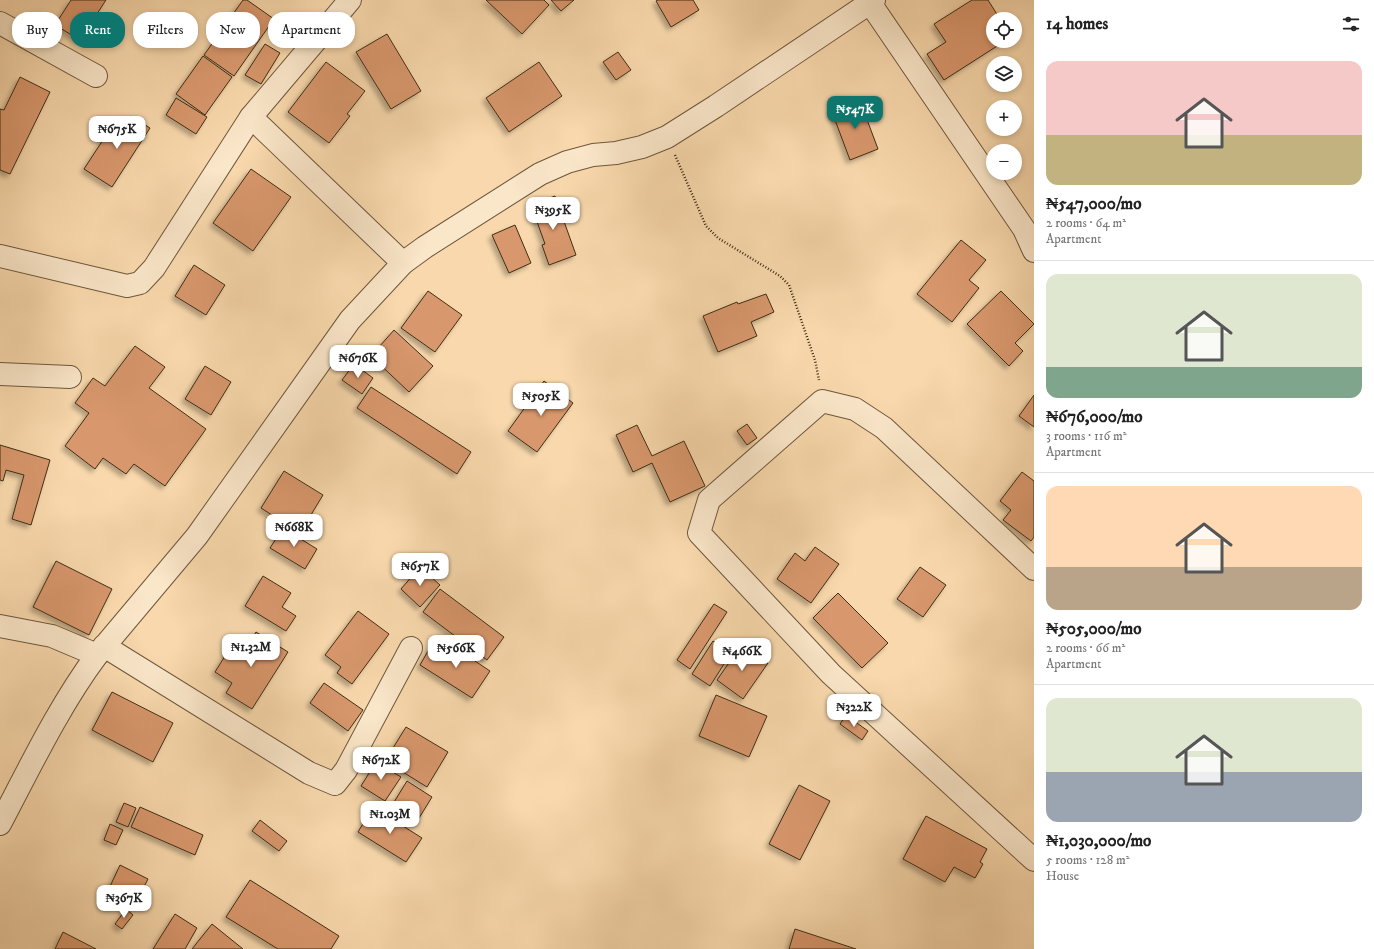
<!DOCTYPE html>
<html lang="en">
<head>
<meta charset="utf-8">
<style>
  :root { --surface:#fff; --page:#f2f2f2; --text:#222; --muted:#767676; --line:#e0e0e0; --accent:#0f766e }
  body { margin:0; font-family:"IM FELL DW Pica",serif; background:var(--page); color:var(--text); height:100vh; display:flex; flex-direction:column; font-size:15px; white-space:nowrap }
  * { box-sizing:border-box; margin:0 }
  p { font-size:13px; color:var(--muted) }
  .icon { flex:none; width:22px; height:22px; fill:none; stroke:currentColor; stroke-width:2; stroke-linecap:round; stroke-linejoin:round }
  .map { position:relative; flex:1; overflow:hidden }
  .drawer { display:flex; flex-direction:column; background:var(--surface); width:340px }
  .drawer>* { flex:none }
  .guide { position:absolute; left:12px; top:12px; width:380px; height:36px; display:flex; gap:8px }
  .tools { position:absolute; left:986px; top:12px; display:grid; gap:8px }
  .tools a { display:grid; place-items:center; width:36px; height:36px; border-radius:50%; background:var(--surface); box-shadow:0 2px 6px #0003; font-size:20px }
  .price { position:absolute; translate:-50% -34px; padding:0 9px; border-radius:8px; background:#fff; color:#222; font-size:13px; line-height:26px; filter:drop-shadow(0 1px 2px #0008) }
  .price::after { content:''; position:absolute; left:50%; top:24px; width:12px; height:9px; margin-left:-6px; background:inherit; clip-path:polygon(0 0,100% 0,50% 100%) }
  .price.current { background:var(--accent); color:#fff }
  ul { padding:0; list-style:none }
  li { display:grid; align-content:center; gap:8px; height:212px; padding:0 12px }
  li+li { border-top:1px solid var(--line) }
  li span { display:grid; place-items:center; height:124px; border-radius:12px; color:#555 }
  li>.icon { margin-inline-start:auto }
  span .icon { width:72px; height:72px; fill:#fffc; stroke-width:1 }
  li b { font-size:17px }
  h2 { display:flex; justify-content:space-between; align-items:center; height:48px; padding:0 12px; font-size:17px }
  .tag { padding:0 14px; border-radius:16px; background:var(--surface); box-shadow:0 2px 6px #0003; font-size:14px; line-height:36px }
  .tag.current { background:var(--accent); color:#fff }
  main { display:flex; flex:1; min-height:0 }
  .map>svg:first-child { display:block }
  .building { fill:#d8976c; stroke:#3f2e16; filter:url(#shadow) }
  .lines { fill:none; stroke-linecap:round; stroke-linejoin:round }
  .minor-casing { stroke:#6d583c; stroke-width:24 }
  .path { stroke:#3f2e16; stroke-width:2.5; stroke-dasharray:1 2; stroke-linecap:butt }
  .minor { stroke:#fae6c9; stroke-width:22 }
</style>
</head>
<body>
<main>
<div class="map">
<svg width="1034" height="949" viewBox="0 0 1034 949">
  <defs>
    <filter id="shadow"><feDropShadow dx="-3.5" dy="3.5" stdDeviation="2" flood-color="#0004"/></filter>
  </defs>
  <rect width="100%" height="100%" fill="#f8d8ac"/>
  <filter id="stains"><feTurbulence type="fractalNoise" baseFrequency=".005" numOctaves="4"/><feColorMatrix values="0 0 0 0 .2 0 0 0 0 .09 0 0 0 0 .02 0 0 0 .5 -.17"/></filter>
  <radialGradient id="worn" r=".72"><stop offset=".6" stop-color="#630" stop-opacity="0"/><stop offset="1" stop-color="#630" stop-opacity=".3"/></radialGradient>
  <g class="building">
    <polygon points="71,0 106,0 80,40 55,25"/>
    <polygon points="243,0 247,0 274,19 234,76 204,55"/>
    <polygon points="486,0 544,0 549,5 522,34"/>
    <polygon points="551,0 574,0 561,11"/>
    <polygon points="658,0 693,0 699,10 671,27 656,1"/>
    <polygon points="972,0 988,0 1000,19 993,19 993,41 1005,41 944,80 927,54 946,42 934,24"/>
    <polygon points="387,34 421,91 391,109 356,52"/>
    <polygon points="265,44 280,53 261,84 245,75"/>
    <polygon points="618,52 631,70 616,80 603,62"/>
    <polygon points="203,56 232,77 205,115 176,94"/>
    <polygon points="326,62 365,91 347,114 350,116 329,143 288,112"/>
    <polygon points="539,62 562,96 509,132 486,98"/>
    <polygon points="20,77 50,92 10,174 0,170 0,109 4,110"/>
    <polygon points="176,98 207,117 196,134 166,115"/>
    <polygon points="860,101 878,149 850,160 832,112"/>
    <polygon points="131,116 150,128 112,187 84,169 116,120 124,126"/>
    <polygon points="251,169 291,197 253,251 213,223"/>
    <polygon points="555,196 576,255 549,265 542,245 545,244 531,205"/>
    <polygon points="515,225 531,263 509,273 492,235"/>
    <polygon points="961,240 986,260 969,280 979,288 952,322 917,294"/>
    <polygon points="194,265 225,285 206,315 175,296"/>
    <polygon points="428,291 462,315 435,352 401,328"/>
    <polygon points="1001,291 1034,324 1015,343 1023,351 1009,366 967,324"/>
    <polygon points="766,294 774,312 751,322 757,336 718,352 703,316 737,302 738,304"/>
    <polygon points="394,330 433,366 409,392 371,356"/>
    <polygon points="135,346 165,367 149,388 206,429 165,486 134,464 126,474 103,458 95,469 65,446 89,413 75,403 93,378 105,386"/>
    <polygon points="354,364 373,378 362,394 342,380"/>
    <polygon points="205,366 231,382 211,415 185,399"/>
    <polygon points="544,381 573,403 537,452 508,431"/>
    <polygon points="371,387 471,452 457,474 357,408"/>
    <polygon points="1034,395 1034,427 1019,416"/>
    <polygon points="747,424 757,438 747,445 737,431"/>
    <polygon points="637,425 652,456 684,441 705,486 670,502 652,463 633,472 616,435"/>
    <polygon points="0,445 50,460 31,525 12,519 24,475 6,470 3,481 0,480"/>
    <polygon points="284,471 323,495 300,533 261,508"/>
    <polygon points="1022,472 1034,481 1034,537 1031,541 1003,520 1011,510 1000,501"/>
    <polygon points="283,528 317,549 305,569 270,548"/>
    <polygon points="815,547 839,564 811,603 777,579 795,553 805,561"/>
    <polygon points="56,561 112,589 89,635 33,607"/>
    <polygon points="420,567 440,585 420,607 401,589"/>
    <polygon points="920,567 946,585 923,617 897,599"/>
    <polygon points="263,576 291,593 282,607 296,616 286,631 245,606"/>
    <polygon points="440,589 504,637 487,660 423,612"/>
    <polygon points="838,593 888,643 862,668 813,618"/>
    <polygon points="714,604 727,612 690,669 677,660"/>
    <polygon points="358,611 389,634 352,684 337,673 341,667 325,655"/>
    <polygon points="256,632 288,652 252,709 226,693 232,683 215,672 235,640 246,648"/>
    <polygon points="713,641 731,653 710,686 692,674"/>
    <polygon points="448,643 490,671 472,698 420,665 431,646 442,653"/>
    <polygon points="742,644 768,663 743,699 717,680"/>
    <polygon points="324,683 363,710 348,731 310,703"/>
    <polygon points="112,692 173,723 153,762 92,730"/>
    <polygon points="716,695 767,716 749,757 699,736"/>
    <polygon points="846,715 868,731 862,740 840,724"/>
    <polygon points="406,727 448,752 427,787 385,761"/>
    <polygon points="376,762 401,777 385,801 361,786"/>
    <polygon points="407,781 432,797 416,823 391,807"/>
    <polygon points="799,785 830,801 800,860 769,844"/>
    <polygon points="124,803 136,808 128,827 116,822"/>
    <polygon points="140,807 203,835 195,855 131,827"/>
    <polygon points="373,807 422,838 406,862 358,832"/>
    <polygon points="926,816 987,849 980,862 983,864 975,878 954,867 945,882 903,859"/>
    <polygon points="260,820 287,841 279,851 252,831"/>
    <polygon points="110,824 123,830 116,845 104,840"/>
    <polygon points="120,865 148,879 133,908 106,895"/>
    <polygon points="250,880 339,936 331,949 278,949 226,917"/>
    <polygon points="126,909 133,915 122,929 115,924"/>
    <polygon points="175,914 197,928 185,949 153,949"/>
    <polygon points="212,924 243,949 192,949"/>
    <polygon points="795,929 856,949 789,949"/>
    <polygon points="63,932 96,949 55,949"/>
  </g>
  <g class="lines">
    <defs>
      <g id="minor">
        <polyline points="870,3 1024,229 1034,251"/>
        <polyline points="0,23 96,76"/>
        <polyline points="251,117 403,263"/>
        <polyline points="0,256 127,286 140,283 154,268 251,117 350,0"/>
        <polyline points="0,374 70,377"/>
        <polyline points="1034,569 884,428 855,409 822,401 709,500 699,533 831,674 1034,860"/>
        <polyline points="0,626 52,636 97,655"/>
        <polyline points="104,646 309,773 335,784 346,770 411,648"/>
        <path d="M 0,824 C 30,767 59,706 97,655 L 197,536 L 350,320 L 403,263 L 425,247 L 540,174 L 567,162 L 593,155 L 616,153 L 642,147 L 667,137 L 716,106 L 874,0"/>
      </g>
    </defs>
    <use href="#minor" class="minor-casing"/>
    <polyline class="path" points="675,155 706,226 718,238 780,276 789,285 815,360 819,380"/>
    <use href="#minor" class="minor"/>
  </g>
  <rect width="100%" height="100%" filter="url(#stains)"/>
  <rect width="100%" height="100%" fill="url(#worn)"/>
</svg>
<div class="tools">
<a><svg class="icon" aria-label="locate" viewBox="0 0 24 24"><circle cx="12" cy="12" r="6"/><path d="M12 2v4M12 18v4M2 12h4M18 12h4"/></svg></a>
<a><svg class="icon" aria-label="layers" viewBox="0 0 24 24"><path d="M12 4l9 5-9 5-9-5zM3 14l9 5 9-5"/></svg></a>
<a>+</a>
<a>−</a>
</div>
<b class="price current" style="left:855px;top:130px">₦547K</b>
<b class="price" style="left:117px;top:150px">₦675K</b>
<b class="price" style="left:553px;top:231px">₦395K</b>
<b class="price" style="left:358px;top:379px">₦676K</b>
<b class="price" style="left:541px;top:417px">₦505K</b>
<b class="price" style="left:294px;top:548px">₦668K</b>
<b class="price" style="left:420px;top:587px">₦657K</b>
<b class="price" style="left:251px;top:668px">₦1.32M</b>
<b class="price" style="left:456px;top:669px">₦566K</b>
<b class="price" style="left:742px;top:672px">₦466K</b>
<b class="price" style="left:854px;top:728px">₦322K</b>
<b class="price" style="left:381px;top:781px">₦672K</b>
<b class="price" style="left:390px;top:835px">₦1.03M</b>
<b class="price" style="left:124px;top:919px">₦367K</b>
<div class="guide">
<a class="tag">Buy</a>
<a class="tag current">Rent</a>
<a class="tag">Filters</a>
<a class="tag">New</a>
<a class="tag">Apartment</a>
</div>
</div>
<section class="drawer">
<h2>14 homes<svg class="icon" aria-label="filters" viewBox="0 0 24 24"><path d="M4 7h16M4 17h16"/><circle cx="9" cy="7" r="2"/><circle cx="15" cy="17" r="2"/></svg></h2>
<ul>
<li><span style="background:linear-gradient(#f6c9c9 60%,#c2b280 0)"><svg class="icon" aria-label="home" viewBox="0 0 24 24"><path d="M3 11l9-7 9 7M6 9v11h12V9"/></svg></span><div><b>₦547,000/mo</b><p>2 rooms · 64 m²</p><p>Apartment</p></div></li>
<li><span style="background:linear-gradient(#dfe7d0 75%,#7fa58c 0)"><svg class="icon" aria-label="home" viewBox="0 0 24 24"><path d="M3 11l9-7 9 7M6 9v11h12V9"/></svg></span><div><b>₦676,000/mo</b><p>3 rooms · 116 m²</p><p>Apartment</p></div></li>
<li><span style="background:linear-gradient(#ffd9b3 65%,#b9a48a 0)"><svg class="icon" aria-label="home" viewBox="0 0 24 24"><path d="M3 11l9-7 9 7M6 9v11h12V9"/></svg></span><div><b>₦505,000/mo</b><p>2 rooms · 66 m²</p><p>Apartment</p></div></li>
<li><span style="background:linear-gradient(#dfe7d0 60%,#9aa5b1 0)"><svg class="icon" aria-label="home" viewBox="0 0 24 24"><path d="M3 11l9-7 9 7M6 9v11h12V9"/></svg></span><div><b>₦1,030,000/mo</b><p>5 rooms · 128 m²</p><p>House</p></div></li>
</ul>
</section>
</main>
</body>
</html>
